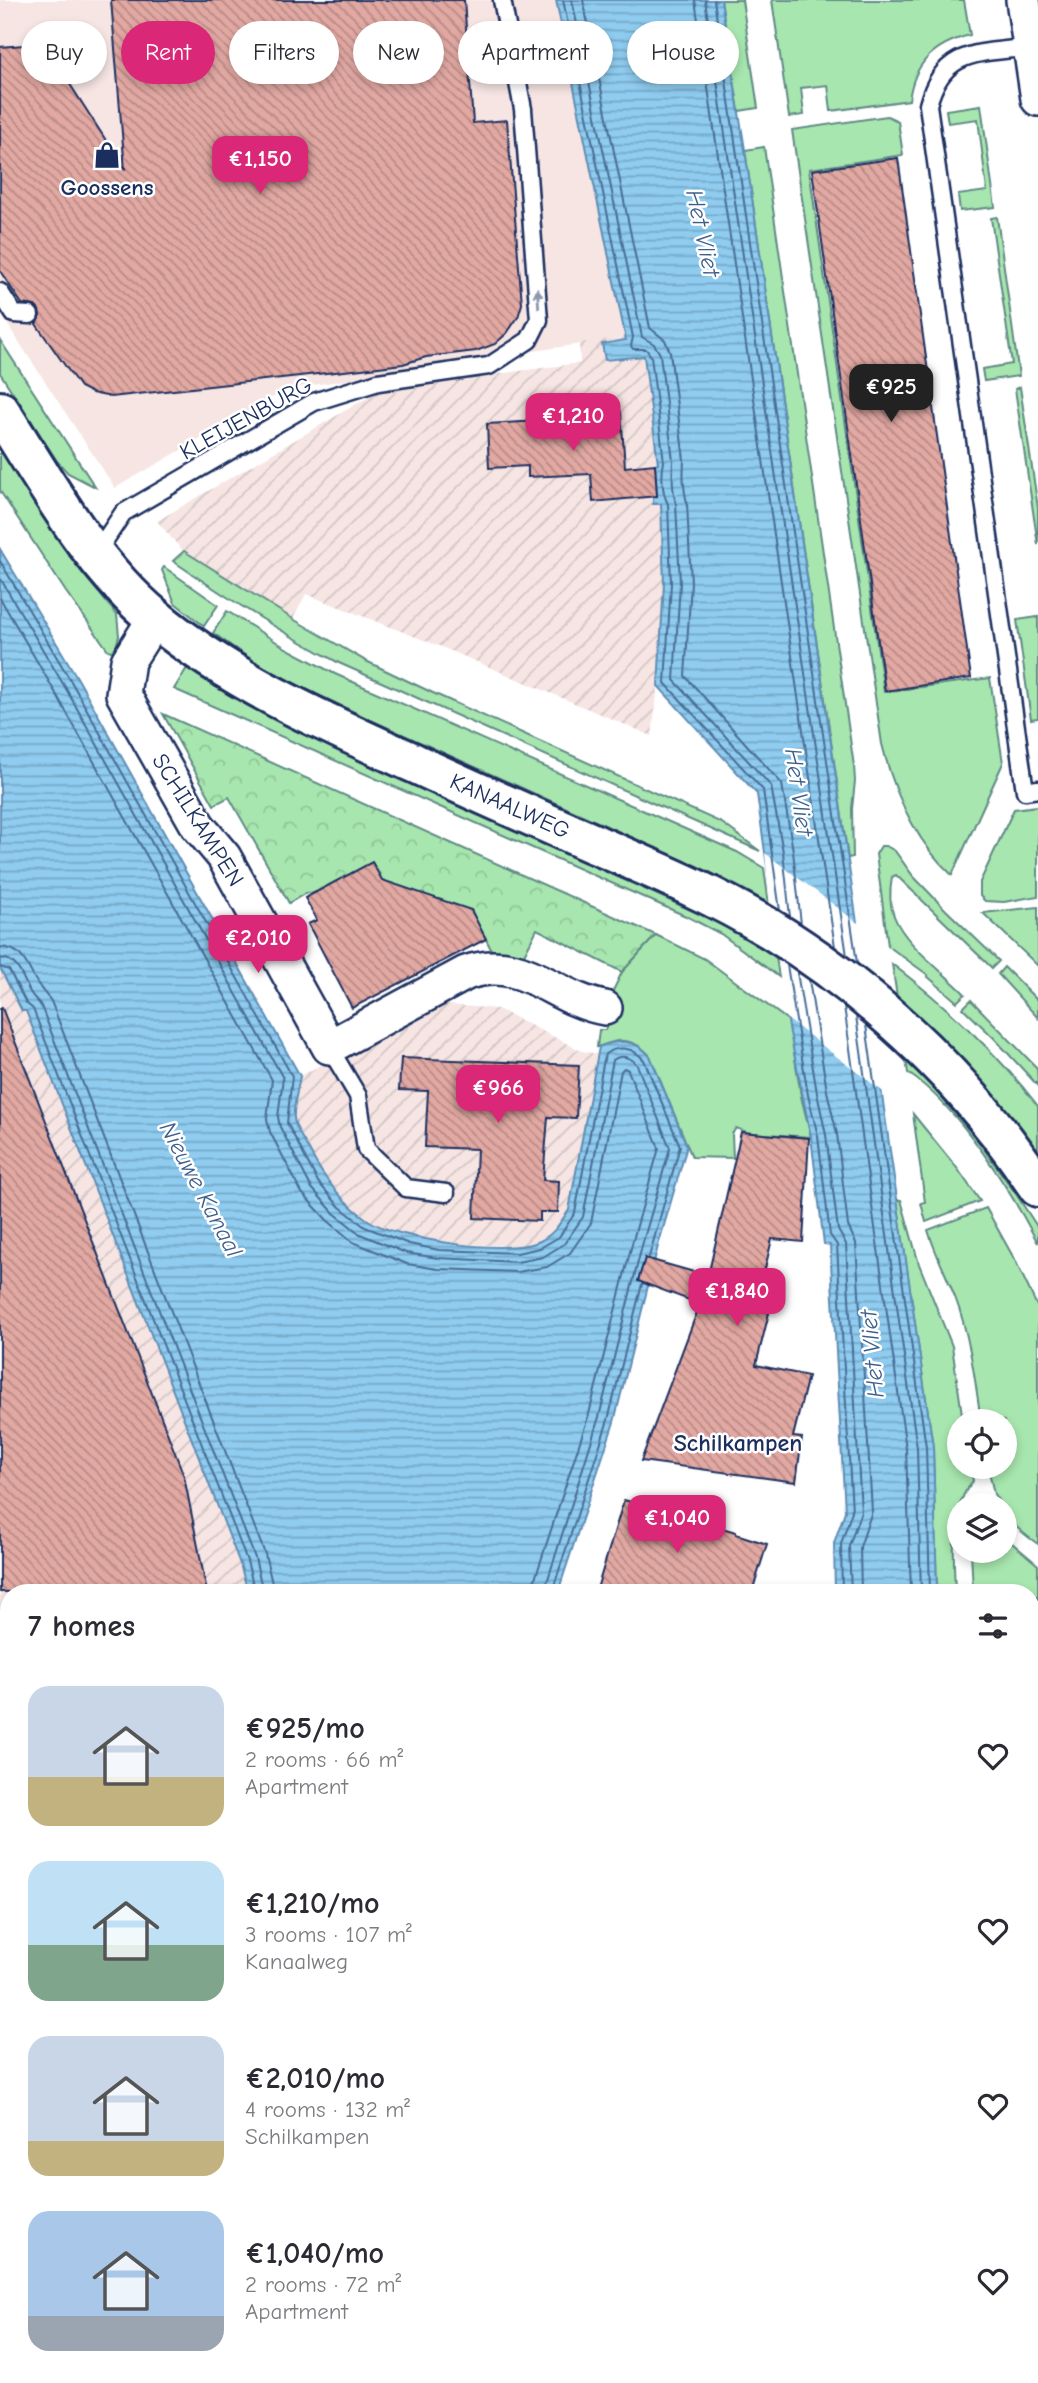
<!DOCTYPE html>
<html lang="en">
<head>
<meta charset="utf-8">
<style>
  :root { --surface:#fff; --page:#f2f2f3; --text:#2b2b33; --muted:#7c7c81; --accent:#db2777 }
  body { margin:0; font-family:"Comic Neue",sans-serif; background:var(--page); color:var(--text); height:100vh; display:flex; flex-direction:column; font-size:26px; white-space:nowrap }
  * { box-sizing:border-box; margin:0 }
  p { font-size:23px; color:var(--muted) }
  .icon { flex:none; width:38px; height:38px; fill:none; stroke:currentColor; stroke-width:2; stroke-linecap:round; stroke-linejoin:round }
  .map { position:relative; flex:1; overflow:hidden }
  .details { position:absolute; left:0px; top:1584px; width:1040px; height:800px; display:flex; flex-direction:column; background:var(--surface); border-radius:28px 28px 0 0; box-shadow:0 4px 10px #0003 }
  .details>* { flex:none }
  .banner { position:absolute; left:21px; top:21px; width:998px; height:63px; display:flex; gap:14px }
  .buttons { position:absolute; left:947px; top:1409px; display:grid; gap:14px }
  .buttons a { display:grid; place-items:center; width:70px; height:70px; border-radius:50%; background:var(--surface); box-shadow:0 4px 10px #0003; font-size:35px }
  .price { position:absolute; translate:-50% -60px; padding:0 16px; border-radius:14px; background:var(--accent); color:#fff; font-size:23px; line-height:46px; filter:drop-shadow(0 2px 4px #0008) }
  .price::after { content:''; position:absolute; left:50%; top:42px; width:21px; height:16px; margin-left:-10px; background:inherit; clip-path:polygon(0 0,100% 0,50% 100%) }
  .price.active { background:#222; color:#fff }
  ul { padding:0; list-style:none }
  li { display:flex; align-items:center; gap:21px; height:175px; padding:0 28px }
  li span { display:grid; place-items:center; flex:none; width:196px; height:140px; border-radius:21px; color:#555 }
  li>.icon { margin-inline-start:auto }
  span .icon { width:84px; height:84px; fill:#fffc; stroke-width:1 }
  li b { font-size:30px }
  h2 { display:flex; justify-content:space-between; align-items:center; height:84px; padding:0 28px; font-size:30px }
  .pill { padding:0 24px; border-radius:32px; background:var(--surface); box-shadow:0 4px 10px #0003; font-size:24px; line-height:63px }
  .pill.active { background:var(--accent); color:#fff }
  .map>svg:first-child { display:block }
  .built { fill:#f6e5e3 }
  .industrial { fill:url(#industrial-furrows) }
  .green { fill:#a7e6ae; stroke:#618a86; stroke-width:2 }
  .forest { fill:url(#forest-crowns); stroke:#618a86; stroke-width:2 }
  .water { fill:url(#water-rules); stroke:#618db5; stroke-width:2 }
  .pier { fill:#fff }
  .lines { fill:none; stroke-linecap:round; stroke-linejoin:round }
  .shore { stroke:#496e98; stroke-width:2 }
  .building { fill:url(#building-back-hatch); stroke:#1b2f5e; stroke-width:2 }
  .service-casing { stroke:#1b2f5e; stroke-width:21 }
  .minor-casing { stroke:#1b2f5e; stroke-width:38 }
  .secondary-casing { stroke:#1b2f5e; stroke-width:44 }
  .service { stroke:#fff; stroke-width:16 }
  .minor { stroke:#fff; stroke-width:33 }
  .secondary { stroke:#fff; stroke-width:38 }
  .oneway { fill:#8d97ae }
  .labels { text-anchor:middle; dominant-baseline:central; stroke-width:5; stroke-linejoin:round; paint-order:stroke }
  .poi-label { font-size:23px; font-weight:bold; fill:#1b2f5e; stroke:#fff }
  .street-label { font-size:23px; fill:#1b2f5e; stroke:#fff }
  .water-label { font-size:24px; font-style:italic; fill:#3e5e8a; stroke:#fff }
  .neighbourhood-label { font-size:24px; font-weight:bold; fill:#1b2f5e; stroke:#fff }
</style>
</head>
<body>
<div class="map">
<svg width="1038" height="2383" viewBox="0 0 1038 2383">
  <defs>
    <pattern id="industrial-furrows" width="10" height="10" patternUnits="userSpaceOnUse" patternTransform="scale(1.75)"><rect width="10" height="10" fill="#f6e5e3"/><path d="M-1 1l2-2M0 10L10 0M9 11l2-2" fill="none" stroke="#d2c5c5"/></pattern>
    <pattern id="forest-crowns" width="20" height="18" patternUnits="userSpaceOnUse" patternTransform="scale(1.75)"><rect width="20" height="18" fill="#a7e6ae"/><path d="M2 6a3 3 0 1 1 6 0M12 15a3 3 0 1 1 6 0" fill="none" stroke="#8fc698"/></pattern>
    <pattern id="water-rules" width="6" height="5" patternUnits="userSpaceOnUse" patternTransform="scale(1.75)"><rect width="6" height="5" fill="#8fccef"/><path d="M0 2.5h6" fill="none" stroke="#74a6c5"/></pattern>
    <pattern id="building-back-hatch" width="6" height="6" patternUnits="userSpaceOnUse" patternTransform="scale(1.75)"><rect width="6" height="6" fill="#e2a8a2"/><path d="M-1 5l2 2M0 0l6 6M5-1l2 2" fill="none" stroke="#b68987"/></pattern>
  </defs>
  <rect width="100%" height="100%" fill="#fff"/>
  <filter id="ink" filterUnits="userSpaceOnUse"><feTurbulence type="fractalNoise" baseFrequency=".0143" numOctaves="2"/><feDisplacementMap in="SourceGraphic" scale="14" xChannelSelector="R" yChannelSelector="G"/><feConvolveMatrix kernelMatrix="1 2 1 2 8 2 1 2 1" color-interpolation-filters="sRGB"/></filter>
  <g filter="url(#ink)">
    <polygon class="built" points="0,0 556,0 625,337 287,389 115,488 0,313"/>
    <g class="industrial">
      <polygon points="625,337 626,340 603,344 605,360 644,355 658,464 655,465 657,496 653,497 653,503 661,503 664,583 658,686 652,736 444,648 306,594 293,619 182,550 157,521 382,389 580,363 579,343"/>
      <polygon points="0,968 22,1011 26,1011 240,1564 248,1592 9,1592 9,2273 0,2280"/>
      <polygon points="438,1004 498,1009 582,1051 597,1054 568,1210 556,1231 538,1242 517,1246 440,1243 411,1238 370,1222 345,1202 324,1178 293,1119 300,1076"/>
    </g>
    <g class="green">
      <polygon points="721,0 742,0 758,108 739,111"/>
      <path d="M 772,0 L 964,0 L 970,35 C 935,44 914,62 909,100 L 831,111 L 828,85 L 801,88 L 804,115 L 789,117 Z"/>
      <polygon points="981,105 995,207 960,211 958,195 987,191 978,119 948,123 946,110"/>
      <path d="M 887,116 L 898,121 L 903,155 L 809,169 L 884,692 L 990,678 L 1003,763 L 952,875 C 914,840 894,793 882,744 L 792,130 Z"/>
      <polygon points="764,147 854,766 855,781 852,809 853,857 848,858 745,150"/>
      <polygon points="997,217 1019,376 984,381 982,369 1012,364 991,218"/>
      <polygon points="0,340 95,487 68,473 57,461 0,373"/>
      <polygon points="1020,387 1038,508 1038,545 1015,389"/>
      <polygon points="0,448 80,570 117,615 119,636 115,650 111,651 108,650 66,592 0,491"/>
      <path d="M 184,551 L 293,619 L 366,661 L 433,693 L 722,823 L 760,851 L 339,663 C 281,632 227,598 173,561 Z"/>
      <polygon points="164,567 218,605 204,626 175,603 162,570"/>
      <polygon points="227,611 286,648 335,674 737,852 764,868 769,904 709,872 375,722 291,682 250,659 213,633"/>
      <polygon points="1038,617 1038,718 1031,719 1017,620"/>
      <polygon points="187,668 241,702 290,728 717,922 776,956 779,977 721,934 688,917 174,689"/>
      <polygon points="1038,806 1038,896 1004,902 985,901 980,896 980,882 1014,809"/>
      <path d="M 881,846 L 886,846 L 895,851 L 913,876 L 946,910 L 999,961 L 992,968 L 896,875 L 892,877 C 890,888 889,904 894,916 C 905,945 943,971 965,994 L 957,1002 L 927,976 L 928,975 L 888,946 L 876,854 Z"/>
      <polygon points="1038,907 1038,966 983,913"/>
      <path d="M 656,935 L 705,959 L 789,1021 L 801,1096 L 811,1137 L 749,1133 L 736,1128 L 732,1134 L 733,1158 L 692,1157 L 650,1056 C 641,1045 628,1038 613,1042 C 607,1043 603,1046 597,1047 L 599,1030 L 605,1030 L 618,1004 L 609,999 L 622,972 Z"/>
      <path d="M 892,964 C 946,1005 996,1052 1038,1106 L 1038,1153 C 997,1095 951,1043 897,997 Z"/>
      <polygon points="1004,967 1038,1001 1038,1018 998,974"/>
      <polygon points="971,1000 1037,1068 1038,1086 994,1038 963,1008"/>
      <path d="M 906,1060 L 934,1088 L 978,1141 L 1016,1194 L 1038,1228 L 1038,1243 C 1010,1190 959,1107 908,1073 Z"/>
      <polygon points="913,1114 957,1168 980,1201 926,1222 921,1203 925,1202"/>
      <path d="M 897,1200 L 901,1200 L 919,1264 L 952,1346 L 963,1421 L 959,1421 L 959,1466 L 971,1467 L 973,1481 C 948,1509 954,1556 955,1592 L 937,1592 L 933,1447 Z"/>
      <path d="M 986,1208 L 1016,1262 L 1038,1308 L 1038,1544 C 1026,1536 1005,1520 1004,1505 L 1001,1505 L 994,1494 L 988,1467 L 1004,1466 L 1004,1421 L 981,1421 C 975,1380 970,1336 955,1297 C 946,1274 935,1253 928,1230 Z"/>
      <polygon points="1005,1537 1038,1565 1038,2298 1031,2230 1031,1592 973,1592 971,1551 1004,1550"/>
      <polygon points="645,2375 903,2375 904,2383 652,2383"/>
    </g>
    <polygon class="forest" points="163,714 656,935 622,972 537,929 523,957 493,953 471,910 317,892 306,893 289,903 229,797 214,805"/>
    <g class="water">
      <polygon points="556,0 721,0 745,150 933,1447 937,1592 835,1592 834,1543 845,1511 830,1245 824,1244 811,1137 789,1028 757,794 658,686 664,583 661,504 653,504 653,496 657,495 655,464 658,463 644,356 605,360 602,344 626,340"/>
      <path d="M 0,549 L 78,679 L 300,1076 C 298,1089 293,1105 294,1118 C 294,1128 305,1142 310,1152 C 324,1179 342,1202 368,1220 C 397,1240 509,1256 540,1241 C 554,1234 560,1223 569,1210 L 599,1047 C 619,1039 635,1039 650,1056 L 687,1146 L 658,1246 L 614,1422 L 558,1592 L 248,1592 L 240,1564 L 26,1011 L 22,1011 L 0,968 Z"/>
      <polygon points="9,2273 9,2375 645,2375 652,2383 0,2383 0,2280"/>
      <polygon points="903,2375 1011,2375 1012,2383 904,2383"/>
    </g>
    <polygon class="pier" points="765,853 862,926 886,1094 786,1018 770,908"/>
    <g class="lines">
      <g class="shore">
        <path d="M 563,0 L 633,337 L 631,346 L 633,349 L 646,349 L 651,356 L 664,462 C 661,474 662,493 668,504 L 671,583 L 665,683 L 763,790 L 780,911"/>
        <path d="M 572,0 L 642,337 L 654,344 L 660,354 L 673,461 C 672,476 672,489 676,504 L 680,583 L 674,680 L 771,786 L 783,852 L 790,917"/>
        <path d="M 583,0 L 650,328 L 665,340 L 670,352 L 684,460 C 683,476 683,487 687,503 L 691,583 L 685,676 L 782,784 L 793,851 L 801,924"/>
        <polyline points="695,0 835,947"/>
        <polyline points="705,0 847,956"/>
        <polyline points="714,0 857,963"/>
        <path d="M 0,561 L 72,683 L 292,1076 L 287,1123 L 318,1182 L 340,1207 L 365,1227 L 409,1244 L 439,1250 L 517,1253 L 540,1248 L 559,1237 L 575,1213 L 605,1054 C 619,1045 633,1047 644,1060 L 680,1146 L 649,1257"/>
        <path d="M 0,578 L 65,687 L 283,1078 L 278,1117 L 280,1127 L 311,1187 L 334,1213 L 360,1234 L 406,1253 L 438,1258 L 517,1262 L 543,1257 L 564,1244 L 583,1217 L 613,1060 C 621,1054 631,1057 637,1065 L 670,1148 L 643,1242 L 599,1417 L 544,1592"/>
        <polyline points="0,598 55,692 272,1080 267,1119 270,1132 302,1193 327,1220 353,1242 407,1264 438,1269 517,1272 547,1267 570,1253 591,1223 621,1071 624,1068 628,1070 659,1148 633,1240 589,1414 534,1582 533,1592"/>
        <path d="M 0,947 C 26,948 27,970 40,987 C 43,992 47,996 51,1001 L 265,1554 L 274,1592"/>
        <path d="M 0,958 C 19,959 22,978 30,992 C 33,998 38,1001 41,1006 L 255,1558 L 263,1592"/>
        <polyline points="787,965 808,1095 818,1136 830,1235 837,1245 852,1511 841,1544 842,1592"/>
        <polyline points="0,967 9,970 26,1003 33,1009 247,1561 255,1592"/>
        <polyline points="797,972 817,1093 826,1135 838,1230 846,1244 861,1511 849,1546 851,1592"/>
        <polyline points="809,980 827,1091 837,1134 848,1226 856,1243 872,1511 860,1547 861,1592"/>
        <polyline points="844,1006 906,1449 911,1592"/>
        <polyline points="856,1016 917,1448 921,1592"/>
        <polyline points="866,1025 926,1447 930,1592"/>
        <polyline points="552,1592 608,1420 642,1284"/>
      </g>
    </g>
    <g class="building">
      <polygon points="111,0 464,0 473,123 507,120 522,304 518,317 507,333 495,344 476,351 426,357 403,364 362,369 111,397 92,393 80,387 36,324 40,316 39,310 35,306 22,304 0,271 0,47 37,44 48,50 125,170"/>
      <polygon points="898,158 971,678 885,691 812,170"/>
      <polygon points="621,412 625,467 655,464 657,496 593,502 591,474 528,477 528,466 489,468 487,424 539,421 538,417"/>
      <polygon points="372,862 382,880 471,910 486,939 352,1008 308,924 317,920 305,898"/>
      <polygon points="2,1008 184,1476 207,1592 0,1592 0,1009"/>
      <polygon points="401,1058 579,1065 576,1118 548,1117 543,1180 559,1181 558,1212 540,1212 540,1221 474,1218 477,1149 425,1147 428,1091 399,1090"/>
      <polygon points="741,1132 809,1138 803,1242 772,1239 759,1294 773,1297 756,1365 808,1376 793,1437 802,1438 796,1482 641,1461 700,1304 638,1281 645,1258 708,1276"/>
      <polygon points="624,1500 736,1532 736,1534 767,1544 752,1592 596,1592"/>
    </g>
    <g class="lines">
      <defs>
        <g id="service">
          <path d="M 1031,47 C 981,54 943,47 928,105 L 1025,791 L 1038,789"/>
          <polyline points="0,292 14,314 30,315"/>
          <polyline points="95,555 123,513 314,402 378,382 489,366 529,340 539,320 523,109 502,0"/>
          <polyline points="329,1047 358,1096 366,1149 406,1188 446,1193"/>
        </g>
        <g id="minor">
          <polyline points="1023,0 1038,99"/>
          <path d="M 155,618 L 128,661 L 123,694 L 198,826 L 224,857 L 329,1047 L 466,973 C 524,953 552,999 605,1008"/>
        </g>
        <path id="secondary" d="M 0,411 C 46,482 89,563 155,618 C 232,682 326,723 416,764 C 474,791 533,817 592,843 C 653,869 715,895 772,930 C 854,980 936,1053 995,1128 C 1011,1147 1024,1167 1038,1187"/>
      </defs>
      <use href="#service" class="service-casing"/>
      <use href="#minor" class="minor-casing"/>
      <use href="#secondary" class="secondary-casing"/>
      <use href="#service" class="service"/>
      <use href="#minor" class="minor"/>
      <use href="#secondary" class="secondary"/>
    </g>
    <defs><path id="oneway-solid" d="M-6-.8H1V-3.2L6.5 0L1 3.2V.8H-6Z" transform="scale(1.75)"/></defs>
    <use class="oneway" href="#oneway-solid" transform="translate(538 298) rotate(-94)"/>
  </g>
  <defs>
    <symbol id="shop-bare" viewBox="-9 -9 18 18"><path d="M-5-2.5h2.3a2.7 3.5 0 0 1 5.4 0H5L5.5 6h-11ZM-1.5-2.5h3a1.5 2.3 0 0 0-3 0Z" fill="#1b2f5e" stroke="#fff" stroke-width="2.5" paint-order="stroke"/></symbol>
  </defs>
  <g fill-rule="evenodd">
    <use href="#shop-bare" x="88" y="136" width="38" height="38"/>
  </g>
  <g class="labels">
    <g class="poi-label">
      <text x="107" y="187">Goossens</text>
    </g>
    <g class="street-label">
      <text transform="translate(246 418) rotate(-29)">KLEIJENBURG</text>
      <text transform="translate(510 806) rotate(24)">KANAALWEG</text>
      <text transform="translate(198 820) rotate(58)">SCHILKAMPEN</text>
    </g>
    <g class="water-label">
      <text transform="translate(703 233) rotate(78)">Het Vliet</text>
      <text transform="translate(799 792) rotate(82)">Het Vliet</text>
      <text transform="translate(201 1189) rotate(62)">Nieuwe Kanaal</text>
      <text transform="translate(872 1354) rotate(-95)">Het Vliet</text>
    </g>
    <g class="neighbourhood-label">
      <text x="738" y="1443">Schilkampen</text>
    </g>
  </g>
</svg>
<div class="buttons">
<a><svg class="icon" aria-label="locate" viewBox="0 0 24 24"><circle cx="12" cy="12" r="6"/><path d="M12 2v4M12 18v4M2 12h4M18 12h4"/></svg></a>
<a><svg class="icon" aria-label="layers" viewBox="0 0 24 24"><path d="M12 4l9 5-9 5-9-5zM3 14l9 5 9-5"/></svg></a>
</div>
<b class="price" style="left:260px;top:196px">€1,150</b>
<b class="price active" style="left:891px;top:424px">€925</b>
<b class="price" style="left:573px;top:453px">€1,210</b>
<b class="price" style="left:258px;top:975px">€2,010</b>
<b class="price" style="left:498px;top:1125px">€966</b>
<b class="price" style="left:737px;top:1328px">€1,840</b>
<b class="price" style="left:677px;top:1555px">€1,040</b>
<div class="banner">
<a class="pill">Buy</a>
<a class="pill active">Rent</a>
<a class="pill">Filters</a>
<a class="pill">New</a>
<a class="pill">Apartment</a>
<a class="pill">House</a>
</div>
<section class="details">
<h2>7 homes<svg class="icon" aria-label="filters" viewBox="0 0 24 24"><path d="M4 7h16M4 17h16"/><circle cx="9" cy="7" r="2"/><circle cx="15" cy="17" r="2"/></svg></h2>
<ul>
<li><span style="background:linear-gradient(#c9d6e8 65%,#c2b280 0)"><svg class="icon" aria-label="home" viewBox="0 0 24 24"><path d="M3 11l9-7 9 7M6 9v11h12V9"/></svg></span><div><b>€925/mo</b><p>2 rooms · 66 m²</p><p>Apartment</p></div><svg class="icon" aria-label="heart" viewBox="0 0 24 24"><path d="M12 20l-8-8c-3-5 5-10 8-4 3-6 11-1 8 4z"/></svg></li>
<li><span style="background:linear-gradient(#bfe0f5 60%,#7fa58c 0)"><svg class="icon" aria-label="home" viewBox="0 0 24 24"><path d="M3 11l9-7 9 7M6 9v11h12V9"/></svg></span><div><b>€1,210/mo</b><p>3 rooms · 107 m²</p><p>Kanaalweg</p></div><svg class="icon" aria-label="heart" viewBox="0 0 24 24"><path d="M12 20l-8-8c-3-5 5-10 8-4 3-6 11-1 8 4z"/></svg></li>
<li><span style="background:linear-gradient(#c9d6e8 75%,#c2b280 0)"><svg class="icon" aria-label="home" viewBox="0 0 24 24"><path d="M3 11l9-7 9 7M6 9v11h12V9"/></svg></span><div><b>€2,010/mo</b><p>4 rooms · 132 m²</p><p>Schilkampen</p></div><svg class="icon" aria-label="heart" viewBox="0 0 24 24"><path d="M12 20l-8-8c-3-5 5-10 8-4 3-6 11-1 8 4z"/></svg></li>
<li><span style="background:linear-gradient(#a9c7e8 75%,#9aa5b1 0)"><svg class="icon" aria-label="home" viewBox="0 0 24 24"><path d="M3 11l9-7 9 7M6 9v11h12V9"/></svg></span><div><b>€1,040/mo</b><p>2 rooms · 72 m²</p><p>Apartment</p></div><svg class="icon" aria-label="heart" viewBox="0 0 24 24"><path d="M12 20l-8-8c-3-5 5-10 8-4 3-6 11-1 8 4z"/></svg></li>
</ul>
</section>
</div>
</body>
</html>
